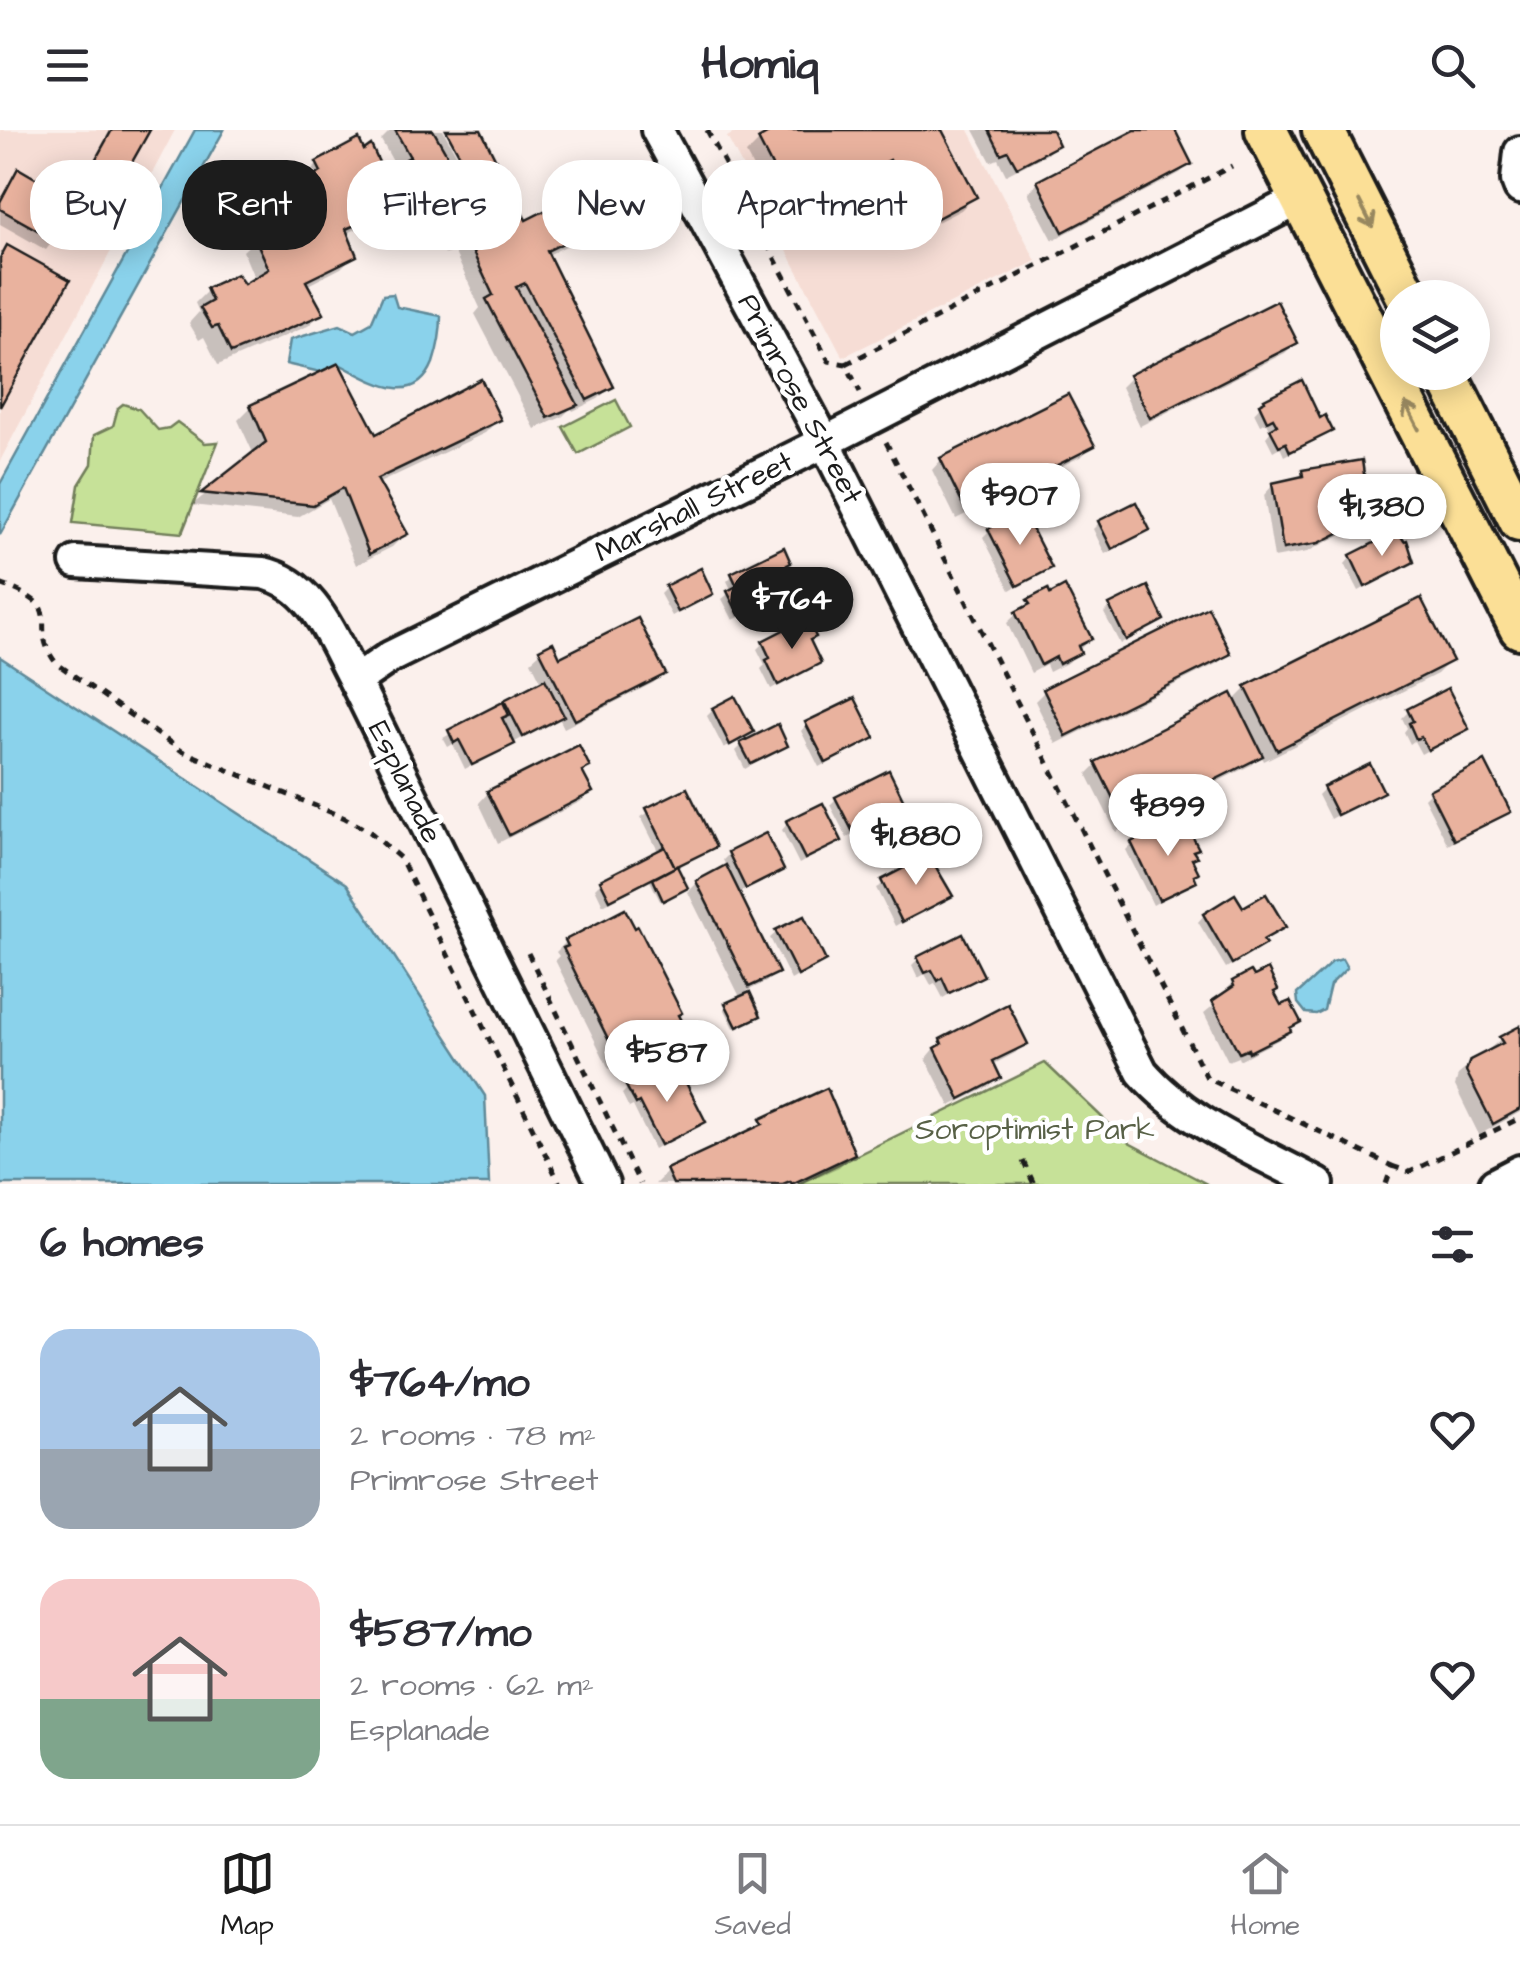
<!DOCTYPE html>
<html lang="en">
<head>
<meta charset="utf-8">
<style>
  :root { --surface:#fff; --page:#f2f2f3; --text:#2b2b33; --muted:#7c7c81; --line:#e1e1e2; --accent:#1c1c1c }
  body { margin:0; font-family:"Architects Daughter",sans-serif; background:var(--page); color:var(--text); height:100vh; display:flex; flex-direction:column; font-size:38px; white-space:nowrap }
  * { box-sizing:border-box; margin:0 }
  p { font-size:32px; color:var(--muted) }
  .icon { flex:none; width:55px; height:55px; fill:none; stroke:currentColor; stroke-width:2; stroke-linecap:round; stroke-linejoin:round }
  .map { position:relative; height:1054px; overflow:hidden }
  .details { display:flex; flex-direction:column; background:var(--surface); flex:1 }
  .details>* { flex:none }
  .hud { position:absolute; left:30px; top:30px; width:1000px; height:90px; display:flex; gap:20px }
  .controls { position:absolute; left:1380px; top:150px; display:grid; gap:20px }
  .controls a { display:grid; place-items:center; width:110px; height:110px; border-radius:50%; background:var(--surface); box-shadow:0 5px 25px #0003; font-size:50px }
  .price { position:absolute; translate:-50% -85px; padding:0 22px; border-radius:35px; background:#fff; color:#222; font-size:32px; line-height:65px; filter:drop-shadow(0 2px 5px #0008) }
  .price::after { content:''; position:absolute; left:50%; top:60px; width:30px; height:22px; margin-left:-15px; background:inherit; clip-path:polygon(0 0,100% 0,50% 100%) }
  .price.active { background:var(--accent); color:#fff }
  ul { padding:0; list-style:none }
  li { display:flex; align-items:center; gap:30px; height:250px; padding:0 40px }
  li span { display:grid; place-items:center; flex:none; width:280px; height:200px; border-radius:30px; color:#555 }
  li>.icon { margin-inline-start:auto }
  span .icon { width:120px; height:120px; fill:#fffc; stroke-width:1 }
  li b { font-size:42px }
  h2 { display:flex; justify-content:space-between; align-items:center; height:120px; padding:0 40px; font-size:42px }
  .tag { padding:0 35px; border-radius:40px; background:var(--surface); box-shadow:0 5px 25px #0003; font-size:35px; line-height:90px }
  .tag.active { background:var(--accent); color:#fff }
  header { display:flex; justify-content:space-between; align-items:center; height:130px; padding:0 40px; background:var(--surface); font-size:45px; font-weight:700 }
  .tabs { display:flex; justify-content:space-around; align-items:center; height:140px; border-top:2px solid var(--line); background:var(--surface); font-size:28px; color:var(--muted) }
  .tabs a { display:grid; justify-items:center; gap:5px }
  .tabs .active { color:var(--accent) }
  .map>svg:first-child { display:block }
  .built { fill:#f6ddd5 }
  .green { fill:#c6e198; stroke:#717e5a; stroke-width:2.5 }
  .water { fill:#8ad2eb; stroke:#5e8998; stroke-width:2.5 }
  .shadow { fill:#0003 }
  .building { fill:#e9b29e; stroke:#1c1c1c; stroke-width:2.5 }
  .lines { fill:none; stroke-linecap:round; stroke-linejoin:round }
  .minor-casing { stroke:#1c1c1c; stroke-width:38 }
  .major-casing { stroke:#1c1c1c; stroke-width:48 }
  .path { stroke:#1c1c1c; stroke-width:5; stroke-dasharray:8 8; stroke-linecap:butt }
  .minor { stroke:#fff; stroke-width:30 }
  .major { stroke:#fbdf96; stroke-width:40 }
  .oneway { stroke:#97875f }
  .labels { text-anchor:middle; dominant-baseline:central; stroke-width:9; stroke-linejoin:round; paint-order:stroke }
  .street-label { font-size:30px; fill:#1c1c1c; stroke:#fff }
  .park-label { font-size:30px; fill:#586147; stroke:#fff }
</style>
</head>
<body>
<header><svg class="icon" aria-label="menu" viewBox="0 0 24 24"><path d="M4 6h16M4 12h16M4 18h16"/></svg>Homiq<svg class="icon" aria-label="search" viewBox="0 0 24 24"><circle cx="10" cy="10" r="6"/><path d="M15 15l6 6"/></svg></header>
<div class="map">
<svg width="1520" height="1054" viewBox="0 0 1520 1054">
  <rect width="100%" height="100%" fill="#fbf0ec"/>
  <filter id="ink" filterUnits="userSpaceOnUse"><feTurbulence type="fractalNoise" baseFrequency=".01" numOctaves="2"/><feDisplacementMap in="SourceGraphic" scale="20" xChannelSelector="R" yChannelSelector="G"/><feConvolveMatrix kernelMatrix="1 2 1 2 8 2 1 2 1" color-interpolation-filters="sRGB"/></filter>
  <g filter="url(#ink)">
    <g class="built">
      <polygon points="0,0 175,0 0,331"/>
      <polygon points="740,0 969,0 1036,131 843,227 727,7"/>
    </g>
    <g class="green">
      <polygon points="616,270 630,297 578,324 563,297"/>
      <polygon points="123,274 139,279 158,300 169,298 177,292 205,313 218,312 182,403 73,393 79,355 92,334 94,305 113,296 118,278"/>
      <polygon points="1045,933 1129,1013 1207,1054 798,1054"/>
    </g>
    <g class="water">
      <polygon points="195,0 224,0 0,405 0,354"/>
      <path d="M 393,164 L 397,177 L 441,186 C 441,202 438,218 433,233 C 414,280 371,250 339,234 L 320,242 L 286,234 L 290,210 L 340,195 L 355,202 L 371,193 L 383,165 Z"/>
      <polygon points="0,527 347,754 485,966 489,1054 0,1054"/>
      <polygon points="1342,829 1347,838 1330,855 1324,880 1316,884 1306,883 1298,873 1297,864 1332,832"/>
    </g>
    <g class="shadow">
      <polygon points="110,0 147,0 88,106 79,115 58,104 46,120 0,94 0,68 19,42 71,71"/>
      <polygon points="391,0 443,0 497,99 501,97 449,0 478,0 525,93 595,95 582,108 546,126 611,256 598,269 573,281 571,278 562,287 535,299 475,184 480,178 454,121 445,125 402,47 386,55 396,75 383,88 345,104 354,125 341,138 306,156 321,184 308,196 218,235 204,207 199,210 189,193 199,182 195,173 208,160 243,157 255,150 243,121 259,106 257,100 270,87 305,68 302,62 309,55 305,47 318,34 382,44 396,37 381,10"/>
      <polygon points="780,0 939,0 974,67 961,80 910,106 876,41 781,91 746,24 759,11"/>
      <polygon points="974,0 1049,0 1056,14 1047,24 1006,45 998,29 991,32"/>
      <polygon points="1141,0 1172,0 1189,34 1180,43 1053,110 1028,63 1038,53"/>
      <polygon points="1295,213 1285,223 1140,296 1121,257 1131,247"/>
      <polygon points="1265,271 1319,291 1330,301 1284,326 1280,317 1273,321 1266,307 1271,301 1267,292 1260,295 1254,283"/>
      <polygon points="251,277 375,308 498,290 485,303 377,354 405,404 392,417 356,435 329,369 298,387 192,375 254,325 238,290"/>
      <polygon points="1092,316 1082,326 956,389 932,340 941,330"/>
      <polygon points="1303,343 1368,386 1358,396 1307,422 1274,428 1264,365 1273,355 1297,349"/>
      <polygon points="1099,393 1147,400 1105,424 1093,399"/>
      <polygon points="989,401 1048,438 1010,460 983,407"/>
      <polygon points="1351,427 1411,432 1359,461 1345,434"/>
      <polygon points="785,435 796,458 790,464 733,490 722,469 732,461 727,451 733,445"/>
      <polygon points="666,458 710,463 672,486 660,464"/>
      <polygon points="1029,472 1089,509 1069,532 1049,542 1046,535 1031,543 1007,493"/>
      <polygon points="1110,477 1161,489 1120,514 1104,483"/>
      <polygon points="808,512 818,533 771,559 761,539 765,535 757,519 763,513"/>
      <polygon points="541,522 559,531 663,544 653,553 564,598 559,588 465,639 453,614 448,617 443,608 542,553 531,531"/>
      <polygon points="1228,523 1218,533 1056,614 1035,571 1045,561"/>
      <polygon points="1450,531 1437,544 1264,631 1261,625 1251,635 1116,702 1087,644 1097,634 1233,572 1247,558"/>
      <polygon points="713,580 751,602 724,619 707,586"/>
      <polygon points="1409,581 1466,599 1421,624 1414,611 1410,614 1404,602 1407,598 1402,588"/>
      <polygon points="807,594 872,608 819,637 801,601"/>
      <polygon points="742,615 785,615 745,639 736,621"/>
      <polygon points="587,636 580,643 590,662 580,672 498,713 479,673 488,663"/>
      <polygon points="1324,659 1381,661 1330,689 1318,665"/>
      <polygon points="685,661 713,716 675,739 682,760 660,771 650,751 603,775 595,758 601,752 659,723 641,687"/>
      <polygon points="1430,662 1508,681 1448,715 1424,668"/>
      <polygon points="836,669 904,676 847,708 830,675"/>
      <polygon points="788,693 839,710 799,734 782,700"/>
      <polygon points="1132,714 1191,722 1194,751 1153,775 1126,720"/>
      <polygon points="729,724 781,739 737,764 776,842 766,852 747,861 758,885 734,898 724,878 741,869 688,762 697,753 727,738 723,730"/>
      <polygon points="928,729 950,765 895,796 876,758"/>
      <polygon points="1243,781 1283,796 1261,812 1256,820 1226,838 1198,792 1204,785"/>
      <polygon points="777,802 823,831 791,850 770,808"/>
      <polygon points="566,812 676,886 685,904 675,914 617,944 613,937 609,939 555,830 559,826 556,822"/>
      <polygon points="918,829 981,845 943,868 935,853 931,855 925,844 918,848 912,835"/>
      <polygon points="1253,850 1272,863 1280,879 1298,892 1278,910 1239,930 1238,927 1228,931 1204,883 1225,866 1223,863 1233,853"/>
      <polygon points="1520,899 1520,982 1479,1005 1455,956 1458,945 1501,909"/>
      <polygon points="941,911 1025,913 1015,923 992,935 998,948 989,957 950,976 926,929"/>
      <polygon points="628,958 703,991 654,1019 633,976 629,978 622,964"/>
      <polygon points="762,991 852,1024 839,1037 801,1054 655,1054 668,1041 750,1003"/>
    </g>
    <g class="building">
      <polygon points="112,0 150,0 90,107 67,94 57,111 0,79 0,72 18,38 73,70"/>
      <polygon points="395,0 433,0 486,93 493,87 446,0 481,0 526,90 582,62 598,96 547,121 614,257 587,270 525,153 516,157 578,275 548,288 486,169 493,165 467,110 458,114"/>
      <polygon points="774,0 942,0 977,67 924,95 890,30 794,79 758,9"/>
      <polygon points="989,0 1052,0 1059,15 1017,37 1008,21 1001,24"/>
      <polygon points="1135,0 1175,0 1192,34 1063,102 1037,51"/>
      <polygon points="359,9 364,20 371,15 383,41 410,27 415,35 387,51 399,76 346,99 357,126 306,151 324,184 231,223 218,196 212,198 200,178 212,171 206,158 237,144 244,154 269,139 254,106 272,95 268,85 318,58 313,47 321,42 316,32"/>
      <polygon points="7,115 70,150 0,277 0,128"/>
      <polygon points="1277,171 1298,213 1150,288 1129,245"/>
      <polygon points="339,233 376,304 481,249 501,290 377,349 408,404 369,424 343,358 313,375 201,363 266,312 250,275"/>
      <polygon points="1302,250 1320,288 1325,285 1333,301 1290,322 1286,313 1279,316 1270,299 1277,295 1273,288 1267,291 1259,274 1265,271 1264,269"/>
      <polygon points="1068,264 1095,316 966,381 940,328"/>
      <polygon points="1362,330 1370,387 1319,413 1283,419 1272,353 1303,346 1302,340"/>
      <polygon points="1136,372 1150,400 1112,419 1098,391"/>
      <polygon points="1023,381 1052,438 1017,456 988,399"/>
      <polygon points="1398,401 1404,411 1407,410 1414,432 1365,457 1350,425"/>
      <polygon points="784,417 791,433 787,435 799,459 739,485 727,461 737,456 731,443"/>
      <polygon points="701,438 713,464 678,482 665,456"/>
      <polygon points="1065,456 1092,509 1078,516 1081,523 1059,534 1056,527 1041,535 1015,482 1030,474 1027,470 1048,459 1050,464"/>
      <polygon points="1148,456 1164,490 1126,510 1109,475"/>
      <polygon points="1421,468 1453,531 1277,620 1245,556"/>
      <polygon points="1208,477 1231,524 1066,606 1043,559"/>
      <polygon points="638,488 666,544 575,590 539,519 553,512 560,527"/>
      <polygon points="807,488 816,507 810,510 821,533 778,555 766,530 770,528 762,511"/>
      <polygon points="545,549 564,586 523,607 504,570"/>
      <polygon points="1448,558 1469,599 1428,620 1421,607 1416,609 1409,593 1413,591 1407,579"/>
      <polygon points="1232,563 1263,626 1126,694 1095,632"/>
      <polygon points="735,566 754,602 730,615 712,578"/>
      <polygon points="855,568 875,608 826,633 805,592"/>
      <polygon points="503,572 509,585 502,588 515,614 472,635 459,610 454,613 448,600"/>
      <polygon points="778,594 788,616 751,634 740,613"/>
      <polygon points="579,615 590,637 582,641 593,662 509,705 487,661"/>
      <polygon points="1485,631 1511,682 1454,710 1429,660"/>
      <polygon points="1370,634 1384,662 1337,685 1323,657"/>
      <polygon points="889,640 907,677 854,704 835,667"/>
      <polygon points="687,658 716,717 675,737 646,678"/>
      <polygon points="823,673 842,711 805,729 786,691"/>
      <polygon points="1174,691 1179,702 1188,698 1199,719 1193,721 1197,727 1192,729 1199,743 1194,745 1197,752 1159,770 1131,712"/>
      <polygon points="766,703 784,740 746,759 728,722"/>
      <polygon points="665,717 675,737 610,770 600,750"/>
      <polygon points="929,725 953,766 902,792 881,750"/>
      <polygon points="726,735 779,843 749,857 696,751"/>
      <polygon points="677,736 688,758 663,771 653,749"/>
      <polygon points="1235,764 1243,777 1266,764 1286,797 1263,810 1266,814 1232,834 1203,784"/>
      <polygon points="625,779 635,798 638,796 682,883 678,885 688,904 627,936 623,929 619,931 563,818 568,816 565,810"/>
      <polygon points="804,786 826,831 798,846 775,800"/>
      <polygon points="963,804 984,846 949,863 942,848 938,851 932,840 925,843 917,827"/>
      <polygon points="1268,839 1278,860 1274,862 1281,875 1290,871 1301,892 1290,898 1291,901 1249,922 1248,919 1239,923 1212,871 1234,856 1232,851 1251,841 1254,846"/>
      <polygon points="750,862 761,886 737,897 725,873"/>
      <polygon points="1008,874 1028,914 993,931 1001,948 960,969 935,918 942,914 940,909"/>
      <polygon points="1520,896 1520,979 1493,994 1466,941 1470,930 1503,913 1499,907"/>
      <polygon points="661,938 667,950 681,943 706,992 661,1015 639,972 636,974 626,956"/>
      <polygon points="827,958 855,1024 792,1054 790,1051 783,1054 673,1054 666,1039 763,994 760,989"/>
    </g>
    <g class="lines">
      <defs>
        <g id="minor">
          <path d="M 657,0 L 825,312 L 1142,942 C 1187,994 1258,1021 1318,1054"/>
          <polyline points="1520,22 1517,50 1520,58"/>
          <path d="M 76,432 L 263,443 C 314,454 332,509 355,551 L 603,1054"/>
          <polyline points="355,551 390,527 825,312 1300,69"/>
          <polyline points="1495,1054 1520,1041"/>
        </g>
        <g id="major">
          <polyline points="1266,0 1520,498"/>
          <polyline points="1323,0 1408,168"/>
          <polyline points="1445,242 1520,391"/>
        </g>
      </defs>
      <use href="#minor" class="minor-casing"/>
      <use href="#major" class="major-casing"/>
      <g class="path">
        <polyline points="707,0 829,231 846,234 860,262"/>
        <polyline points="846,234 1232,36"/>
        <polyline points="886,312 1207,948 1392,1036 1386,1054"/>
        <path d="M 0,454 C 72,479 25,492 56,533 L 182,621 L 345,688 L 370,702 L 401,729 L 560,1054"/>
        <polyline points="528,823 640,1054"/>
        <polyline points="1023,1031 1034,1054"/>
        <polyline points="1392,1036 1410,1042 1520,988"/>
      </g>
      <use href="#minor" class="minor"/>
      <use href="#major" class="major"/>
    </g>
    <defs><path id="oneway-shaft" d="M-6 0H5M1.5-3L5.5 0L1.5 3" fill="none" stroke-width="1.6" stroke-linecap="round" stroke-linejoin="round" transform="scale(2.5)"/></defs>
    <g class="oneway">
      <use href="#oneway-shaft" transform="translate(1366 84) rotate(63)"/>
      <use href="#oneway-shaft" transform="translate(1412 286) rotate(-117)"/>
    </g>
  </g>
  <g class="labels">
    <g class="street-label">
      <text transform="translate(800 269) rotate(62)">Primrose Street</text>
      <text transform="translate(694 377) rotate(-26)">Marshall Street</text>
      <text transform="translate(405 652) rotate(64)">Esplanade</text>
    </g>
    <g class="park-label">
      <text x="1035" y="1000">Soroptimist Park</text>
    </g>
  </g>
</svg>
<div class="controls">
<a><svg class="icon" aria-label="layers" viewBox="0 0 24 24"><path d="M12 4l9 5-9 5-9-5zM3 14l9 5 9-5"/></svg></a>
</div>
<b class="price" style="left:1020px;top:418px">$907</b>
<b class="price" style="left:1382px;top:429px">$1,380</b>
<b class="price active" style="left:792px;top:522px">$764</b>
<b class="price" style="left:1168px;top:729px">$899</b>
<b class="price" style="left:916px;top:758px">$1,880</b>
<b class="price" style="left:667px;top:975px">$587</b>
<div class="hud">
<a class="tag">Buy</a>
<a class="tag active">Rent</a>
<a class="tag">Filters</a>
<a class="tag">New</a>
<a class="tag">Apartment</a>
</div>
</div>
<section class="details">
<h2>6 homes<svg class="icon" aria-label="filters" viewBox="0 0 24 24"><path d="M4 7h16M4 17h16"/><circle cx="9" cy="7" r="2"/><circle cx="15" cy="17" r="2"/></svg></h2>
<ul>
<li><span style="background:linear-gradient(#a9c7e8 60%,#9aa5b1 0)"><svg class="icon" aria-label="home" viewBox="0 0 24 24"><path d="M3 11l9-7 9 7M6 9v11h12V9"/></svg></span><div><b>$764/mo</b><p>2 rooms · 78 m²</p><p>Primrose Street</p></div><svg class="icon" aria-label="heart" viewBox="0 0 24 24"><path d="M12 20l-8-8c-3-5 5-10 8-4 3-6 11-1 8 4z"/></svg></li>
<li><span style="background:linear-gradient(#f6c9c9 60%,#7fa58c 0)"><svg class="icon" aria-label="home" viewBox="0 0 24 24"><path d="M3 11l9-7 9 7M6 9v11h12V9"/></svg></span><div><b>$587/mo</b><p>2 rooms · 62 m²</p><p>Esplanade</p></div><svg class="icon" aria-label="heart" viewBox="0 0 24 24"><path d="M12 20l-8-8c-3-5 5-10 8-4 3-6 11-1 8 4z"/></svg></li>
</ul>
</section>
<nav class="tabs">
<a class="active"><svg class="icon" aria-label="map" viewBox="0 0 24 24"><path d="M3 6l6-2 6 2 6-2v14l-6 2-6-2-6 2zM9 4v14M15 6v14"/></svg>Map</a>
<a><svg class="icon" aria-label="saved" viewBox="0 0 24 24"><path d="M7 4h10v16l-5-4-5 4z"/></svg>Saved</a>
<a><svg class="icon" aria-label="home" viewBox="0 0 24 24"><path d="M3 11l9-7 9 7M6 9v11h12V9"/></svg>Home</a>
</nav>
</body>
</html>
